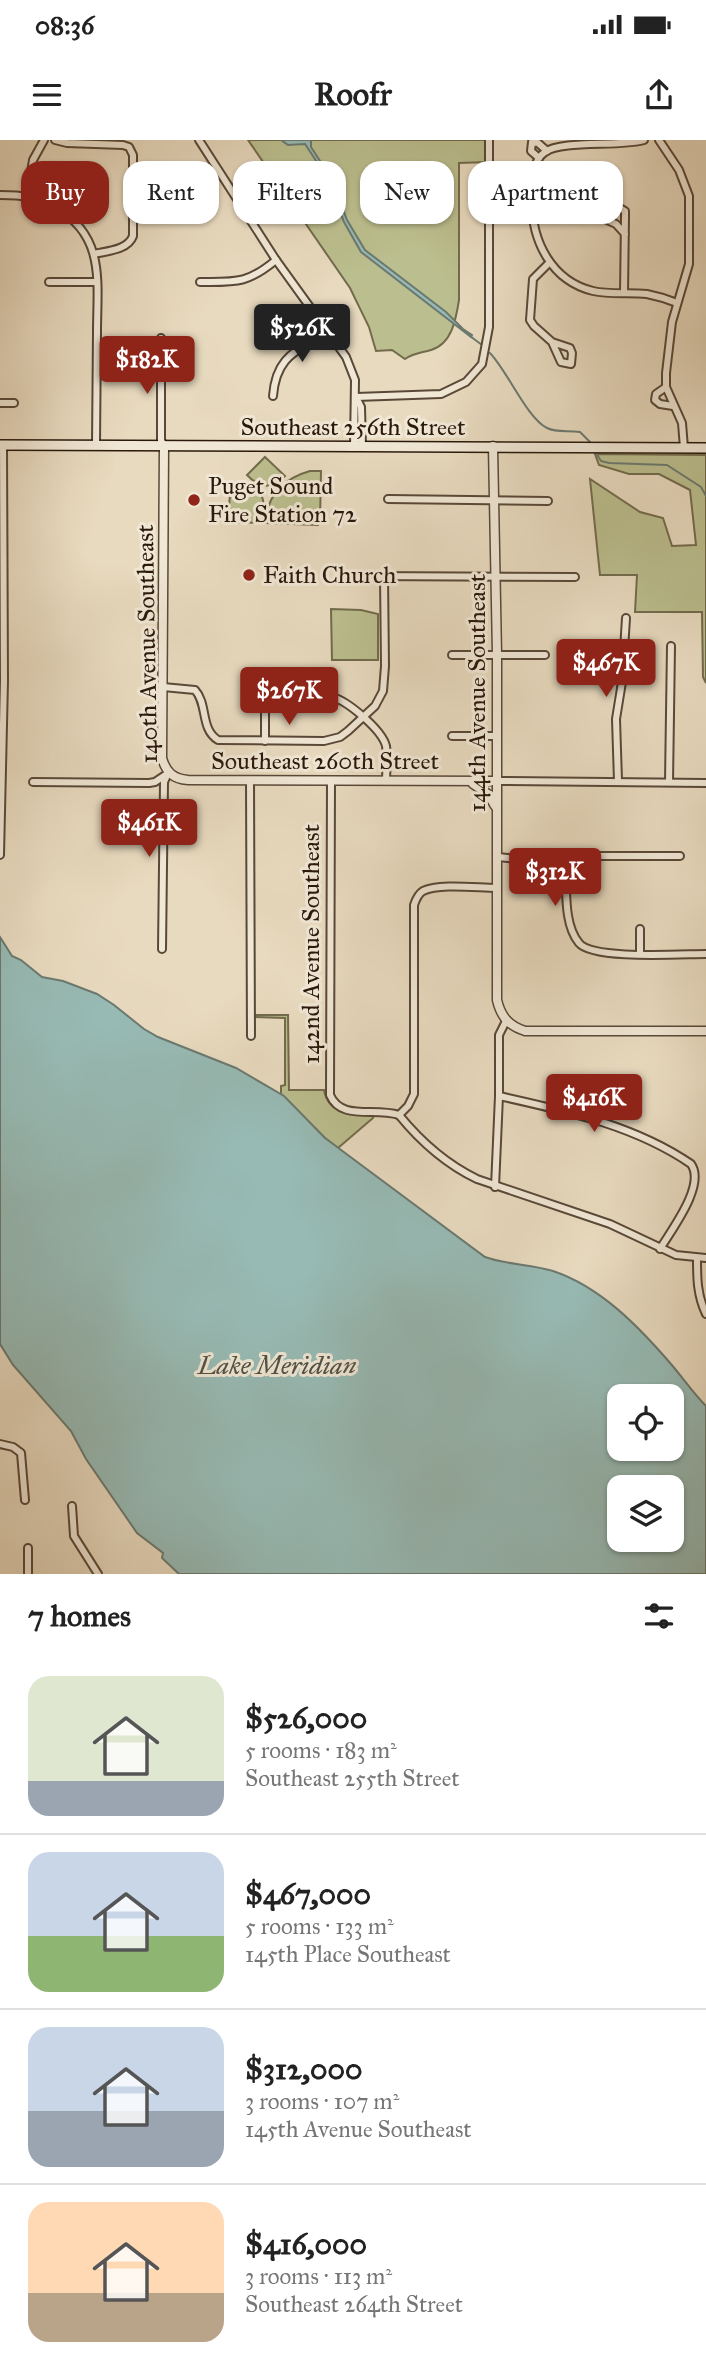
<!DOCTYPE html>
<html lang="en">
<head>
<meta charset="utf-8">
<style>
  :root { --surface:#fff; --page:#f6f6f6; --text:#222; --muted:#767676; --line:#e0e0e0; --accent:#8f2418 }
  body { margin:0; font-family:"IM FELL Great Primer",serif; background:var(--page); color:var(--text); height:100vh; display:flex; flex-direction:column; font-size:26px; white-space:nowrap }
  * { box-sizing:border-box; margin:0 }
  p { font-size:23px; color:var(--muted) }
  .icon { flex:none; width:38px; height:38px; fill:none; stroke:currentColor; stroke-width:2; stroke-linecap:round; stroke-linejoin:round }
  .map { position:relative; height:1434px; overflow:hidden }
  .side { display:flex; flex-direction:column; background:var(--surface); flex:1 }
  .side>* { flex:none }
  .banner { position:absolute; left:21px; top:21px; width:665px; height:63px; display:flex; gap:14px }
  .controls { position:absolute; left:607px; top:1244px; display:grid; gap:14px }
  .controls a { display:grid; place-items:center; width:77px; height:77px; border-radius:14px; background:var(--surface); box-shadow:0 2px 5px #0004; font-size:35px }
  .price { position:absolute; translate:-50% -60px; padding:0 16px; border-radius:7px; background:var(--accent); color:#fff; font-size:23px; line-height:46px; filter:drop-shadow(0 2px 4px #0008) }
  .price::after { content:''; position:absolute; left:50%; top:42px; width:21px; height:16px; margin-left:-10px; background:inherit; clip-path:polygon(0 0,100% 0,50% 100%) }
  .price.current { background:#222; color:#fff }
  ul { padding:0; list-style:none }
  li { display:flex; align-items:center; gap:21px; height:175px; padding:0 28px }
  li+li { border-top:2px solid var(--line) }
  li span { display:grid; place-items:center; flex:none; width:196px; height:140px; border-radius:21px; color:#555 }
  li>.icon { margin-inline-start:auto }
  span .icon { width:84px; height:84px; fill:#fffc; stroke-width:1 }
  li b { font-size:30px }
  h2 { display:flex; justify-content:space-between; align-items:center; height:84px; padding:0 28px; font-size:30px }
  .tag { padding:0 24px; border-radius:21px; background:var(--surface); box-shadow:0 2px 5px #0004; font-size:24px; line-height:63px }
  .tag.current { background:var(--accent); color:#fff }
  .status { display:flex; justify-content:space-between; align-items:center; height:49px; padding:0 35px; background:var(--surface); direction:ltr }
  .status svg { height:19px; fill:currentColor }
  header { display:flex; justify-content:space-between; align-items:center; height:91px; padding:0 28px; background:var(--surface); font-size:32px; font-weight:700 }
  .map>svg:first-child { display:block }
  .green { fill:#bbbe8e; stroke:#726b4c; stroke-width:2 }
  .water { fill:#97bab4; stroke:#6b7970; stroke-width:2; fill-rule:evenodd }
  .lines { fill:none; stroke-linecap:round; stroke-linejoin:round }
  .stream { stroke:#6b7970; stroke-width:2 }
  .minor-casing { stroke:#594838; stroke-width:10 }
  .tertiary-casing { stroke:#594838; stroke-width:11 }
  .secondary-casing { stroke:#29180b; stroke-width:12 }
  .minor { stroke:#f0e7d5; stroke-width:6 }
  .tertiary { stroke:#f0e7d5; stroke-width:8 }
  .secondary { stroke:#f0e7d5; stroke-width:9 }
  .poi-dot { fill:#8f2418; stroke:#f0e7d5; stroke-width:2.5 }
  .labels { text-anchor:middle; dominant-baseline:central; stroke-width:6; stroke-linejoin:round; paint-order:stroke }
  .street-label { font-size:24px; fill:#29180b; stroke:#f0e7d5 }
  .poi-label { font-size:24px; fill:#29180b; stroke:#f0e7d5; text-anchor:start }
  .water-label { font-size:26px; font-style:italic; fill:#505146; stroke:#f0e7d5 }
</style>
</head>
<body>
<div class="status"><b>08:36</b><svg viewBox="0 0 49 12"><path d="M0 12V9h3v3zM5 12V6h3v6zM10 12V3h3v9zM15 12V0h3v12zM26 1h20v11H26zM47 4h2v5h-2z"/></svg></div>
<header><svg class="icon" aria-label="menu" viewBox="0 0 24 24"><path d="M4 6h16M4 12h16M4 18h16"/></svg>Roofr<svg class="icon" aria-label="share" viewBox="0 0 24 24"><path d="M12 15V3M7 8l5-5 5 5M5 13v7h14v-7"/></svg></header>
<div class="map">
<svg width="706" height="1434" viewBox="0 0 706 1434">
  <rect width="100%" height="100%" fill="#e8dabf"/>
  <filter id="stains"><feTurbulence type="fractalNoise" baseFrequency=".00286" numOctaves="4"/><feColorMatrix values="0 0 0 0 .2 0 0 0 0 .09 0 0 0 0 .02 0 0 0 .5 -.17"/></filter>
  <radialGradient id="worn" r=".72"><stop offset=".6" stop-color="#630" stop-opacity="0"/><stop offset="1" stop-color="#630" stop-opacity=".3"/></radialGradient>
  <g class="green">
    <path d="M 248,0 L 489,0 L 489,22 L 459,23 L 459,160 C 456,179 452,204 431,210 C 421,213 414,213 405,219 L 392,210 L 376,211 L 369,187 L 350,148 Z"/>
    <polygon points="595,314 706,315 706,543 703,537 702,472 635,472 637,435 600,435 590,339 640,372 663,378 672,406 696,405 690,350 659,334 629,334 599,325"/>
    <path d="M 265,317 L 285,336 C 272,349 260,349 247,335 Z"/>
    <path d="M 310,331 L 321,331 L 320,382 L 318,385 L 266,383 C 266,356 284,338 310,331 Z"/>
    <path d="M 231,342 C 263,346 264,352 265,383 L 230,382 L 228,379 Z"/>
    <polygon points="331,469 361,470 378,474 378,520 332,520"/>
    <path d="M 253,875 L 288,875 L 289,950 L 324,950 C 329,976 353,974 374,974 L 373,978 L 338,1008 L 325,998 L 281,954 L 281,946 L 285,945 L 285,878 L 253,877 Z"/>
  </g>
  <g class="water">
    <polygon points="281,0 311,0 311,7 331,38 347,80 365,110 446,172 463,189 472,195 471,197 361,112 344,82 328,39 305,4 288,5"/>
    <path d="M 0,797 L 12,816 L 21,820 L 42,837 L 63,841 L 97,854 L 114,865 L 144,889 L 158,897 L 236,928 L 284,956 L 325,998 L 485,1117 C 507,1125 531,1124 553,1131 C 601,1147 639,1187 671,1224 C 683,1238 693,1253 706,1266 L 706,1434 L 179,1434 L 162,1418 L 163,1413 L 137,1393 L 86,1319 L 71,1291 L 13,1225 L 0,1204 ZM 672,1256 L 672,1309 L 620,1309 L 620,1256 ZM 620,1348 L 672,1348 L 672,1400 L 620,1400 Z"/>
  </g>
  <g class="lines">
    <g class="stream">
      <polyline points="470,196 482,205"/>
      <path d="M 490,213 C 508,232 527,278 547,288 C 557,293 568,290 580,292 L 590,302"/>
      <polyline points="596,313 601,321 609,323 667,325 701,347 706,356"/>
    </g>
    <defs>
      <g id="minor">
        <path d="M 55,0 L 67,3 L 123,5 L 129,7 L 133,15 L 133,96 C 128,110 107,111 94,114"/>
        <polyline points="199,0 276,120 346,217 355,240 354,306"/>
        <path d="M 644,0 C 619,7 562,0 545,12 C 530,22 532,47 532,62 C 532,102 552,141 593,151 C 611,155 629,152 647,154 C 657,156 667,159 677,163"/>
        <polyline points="659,0 679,30 689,56 689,124 672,182 666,233 666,247 682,283 684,308"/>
        <polyline points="539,18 531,11 532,2 538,3 547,11"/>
        <path d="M 0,55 C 24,55 35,57 56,68 C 106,96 97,143 97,192 C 97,229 96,267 96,304"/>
        <polyline points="27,55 33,20 44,0"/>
        <polyline points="549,123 533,139 530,180 534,186 552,202 561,222 571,224 572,213 570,208 552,202"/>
        <polyline points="49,142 97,142"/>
        <path d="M 200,142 C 236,142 247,144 276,120"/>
        <polyline points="624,153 625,77 625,71 618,67 598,68 598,76 616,84 625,94"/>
        <polyline points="161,198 161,300 164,306"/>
        <polyline points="666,247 656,254 655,260 660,264 673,266"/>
        <path d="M 273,256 C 276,216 297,211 327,191"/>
        <polyline points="356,257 441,254 466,242 482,224 489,187 489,0"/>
        <polyline points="356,257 361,267 362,306"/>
        <polyline points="0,263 14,263"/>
        <polyline points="388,359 548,361"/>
        <polyline points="363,436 575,437"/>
        <polyline points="452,515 545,515"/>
        <path d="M 163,547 L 195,550 C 208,564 200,589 218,600 L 324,601 L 340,597 L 348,591 L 375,566 L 383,551 L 385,526 L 384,436"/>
        <path d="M 332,557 C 348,561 382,590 386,606 C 388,617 386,630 386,641"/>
        <polyline points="265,558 265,601"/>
        <polyline points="452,596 497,596"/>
        <polyline points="250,641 251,896"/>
        <path d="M 331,641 L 330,955 C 341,981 374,967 399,975"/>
        <polyline points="497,641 706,643"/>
        <polyline points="618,641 616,579 622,542 626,478"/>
        <polyline points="33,642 149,643 155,642 167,634"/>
        <polyline points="669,642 671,506"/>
        <polyline points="0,715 4,541 3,305"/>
        <polyline points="498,717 565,724 590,716 680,716"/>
        <path d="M 565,724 C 567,748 563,784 579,803 C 592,820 682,814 706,814"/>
        <polyline points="640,789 640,814"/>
        <polyline points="162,809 164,642 168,633"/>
        <path d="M 499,956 C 566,971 634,985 691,1024 C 706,1045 672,1089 660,1109"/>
        <path d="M 399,975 C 421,1002 446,1024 477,1039 L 610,1084 L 676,1115 L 706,1118"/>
        <path d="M 399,975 L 408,966 L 414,954 L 414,765 C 416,759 418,754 423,751 C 439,743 478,748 496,748"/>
        <polyline points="495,1047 499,956 499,895 506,881"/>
        <path d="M 697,1118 C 697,1138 697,1155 706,1174"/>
        <polyline points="0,1304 13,1307 21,1313 25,1360"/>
        <polyline points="72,1366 74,1396 98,1434"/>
        <polyline points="28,1408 28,1434"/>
      </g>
      <g id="tertiary">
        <path d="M 164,306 L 162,618 C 166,632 173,639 188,640 L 497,641"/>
        <path d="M 493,306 L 497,515 L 497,860 C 501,877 509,886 525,891 L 706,891"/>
        <polyline points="473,644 488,654 495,666"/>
      </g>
      <polyline id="secondary" points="0,305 706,308"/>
    </defs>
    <use href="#minor" class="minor-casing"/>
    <use href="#tertiary" class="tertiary-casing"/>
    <use href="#secondary" class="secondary-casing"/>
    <use href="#minor" class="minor"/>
    <use href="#tertiary" class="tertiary"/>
    <use href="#secondary" class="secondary"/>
  </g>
  <g class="poi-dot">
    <circle cx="194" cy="360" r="7"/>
    <circle cx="249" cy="435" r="7"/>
  </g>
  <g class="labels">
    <g class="street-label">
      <text x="353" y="287">Southeast 256th Street</text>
      <text transform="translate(147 504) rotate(-91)">140th Avenue Southeast</text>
      <text transform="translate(477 553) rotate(-90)">144th Avenue Southeast</text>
      <text x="325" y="621">Southeast 260th Street</text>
      <text transform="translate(311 804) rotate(-90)">142nd Avenue Southeast</text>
    </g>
    <g class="poi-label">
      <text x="208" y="346">Puget Sound<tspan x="208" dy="28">Fire Station 72</tspan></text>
      <text x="263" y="435">Faith Church</text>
    </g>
    <g class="water-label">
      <text x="277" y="1225">Lake Meridian</text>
    </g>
  </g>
  <rect width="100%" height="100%" filter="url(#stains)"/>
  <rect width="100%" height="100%" fill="url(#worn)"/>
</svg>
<div class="controls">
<a><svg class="icon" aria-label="locate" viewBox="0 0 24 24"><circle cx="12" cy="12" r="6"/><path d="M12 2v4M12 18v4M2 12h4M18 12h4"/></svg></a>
<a><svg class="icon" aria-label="layers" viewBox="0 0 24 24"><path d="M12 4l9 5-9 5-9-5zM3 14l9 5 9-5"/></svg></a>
</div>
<b class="price current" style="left:302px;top:224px">$526K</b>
<b class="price" style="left:147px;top:256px">$182K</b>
<b class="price" style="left:606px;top:559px">$467K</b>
<b class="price" style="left:289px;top:587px">$267K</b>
<b class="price" style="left:149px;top:719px">$461K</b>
<b class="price" style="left:555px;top:768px">$312K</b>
<b class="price" style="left:594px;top:994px">$416K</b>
<div class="banner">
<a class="tag current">Buy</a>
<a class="tag">Rent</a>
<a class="tag">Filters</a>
<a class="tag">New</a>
<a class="tag">Apartment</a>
</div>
</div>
<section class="side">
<h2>7 homes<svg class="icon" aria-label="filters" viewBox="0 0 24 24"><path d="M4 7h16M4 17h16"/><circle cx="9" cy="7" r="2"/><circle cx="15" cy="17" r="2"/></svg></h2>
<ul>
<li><span style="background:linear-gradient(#dfe7d0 75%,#9aa5b1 0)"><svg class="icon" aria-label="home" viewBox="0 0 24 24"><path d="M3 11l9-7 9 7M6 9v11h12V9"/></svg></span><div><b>$526,000</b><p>5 rooms · 183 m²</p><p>Southeast 255th Street</p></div></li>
<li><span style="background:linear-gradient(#c9d6e8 60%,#8fb573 0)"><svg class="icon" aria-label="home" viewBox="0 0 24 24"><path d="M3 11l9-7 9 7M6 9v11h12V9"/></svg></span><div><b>$467,000</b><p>5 rooms · 133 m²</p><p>145th Place Southeast</p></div></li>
<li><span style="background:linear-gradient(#c9d6e8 60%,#9aa5b1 0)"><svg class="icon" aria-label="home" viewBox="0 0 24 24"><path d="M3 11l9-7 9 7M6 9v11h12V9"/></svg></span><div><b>$312,000</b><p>3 rooms · 107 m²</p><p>145th Avenue Southeast</p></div></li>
<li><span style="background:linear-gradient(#ffd9b3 65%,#b9a48a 0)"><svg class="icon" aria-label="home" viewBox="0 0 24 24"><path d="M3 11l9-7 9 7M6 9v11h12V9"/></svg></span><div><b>$416,000</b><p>3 rooms · 113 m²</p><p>Southeast 264th Street</p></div></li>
</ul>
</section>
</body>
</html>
